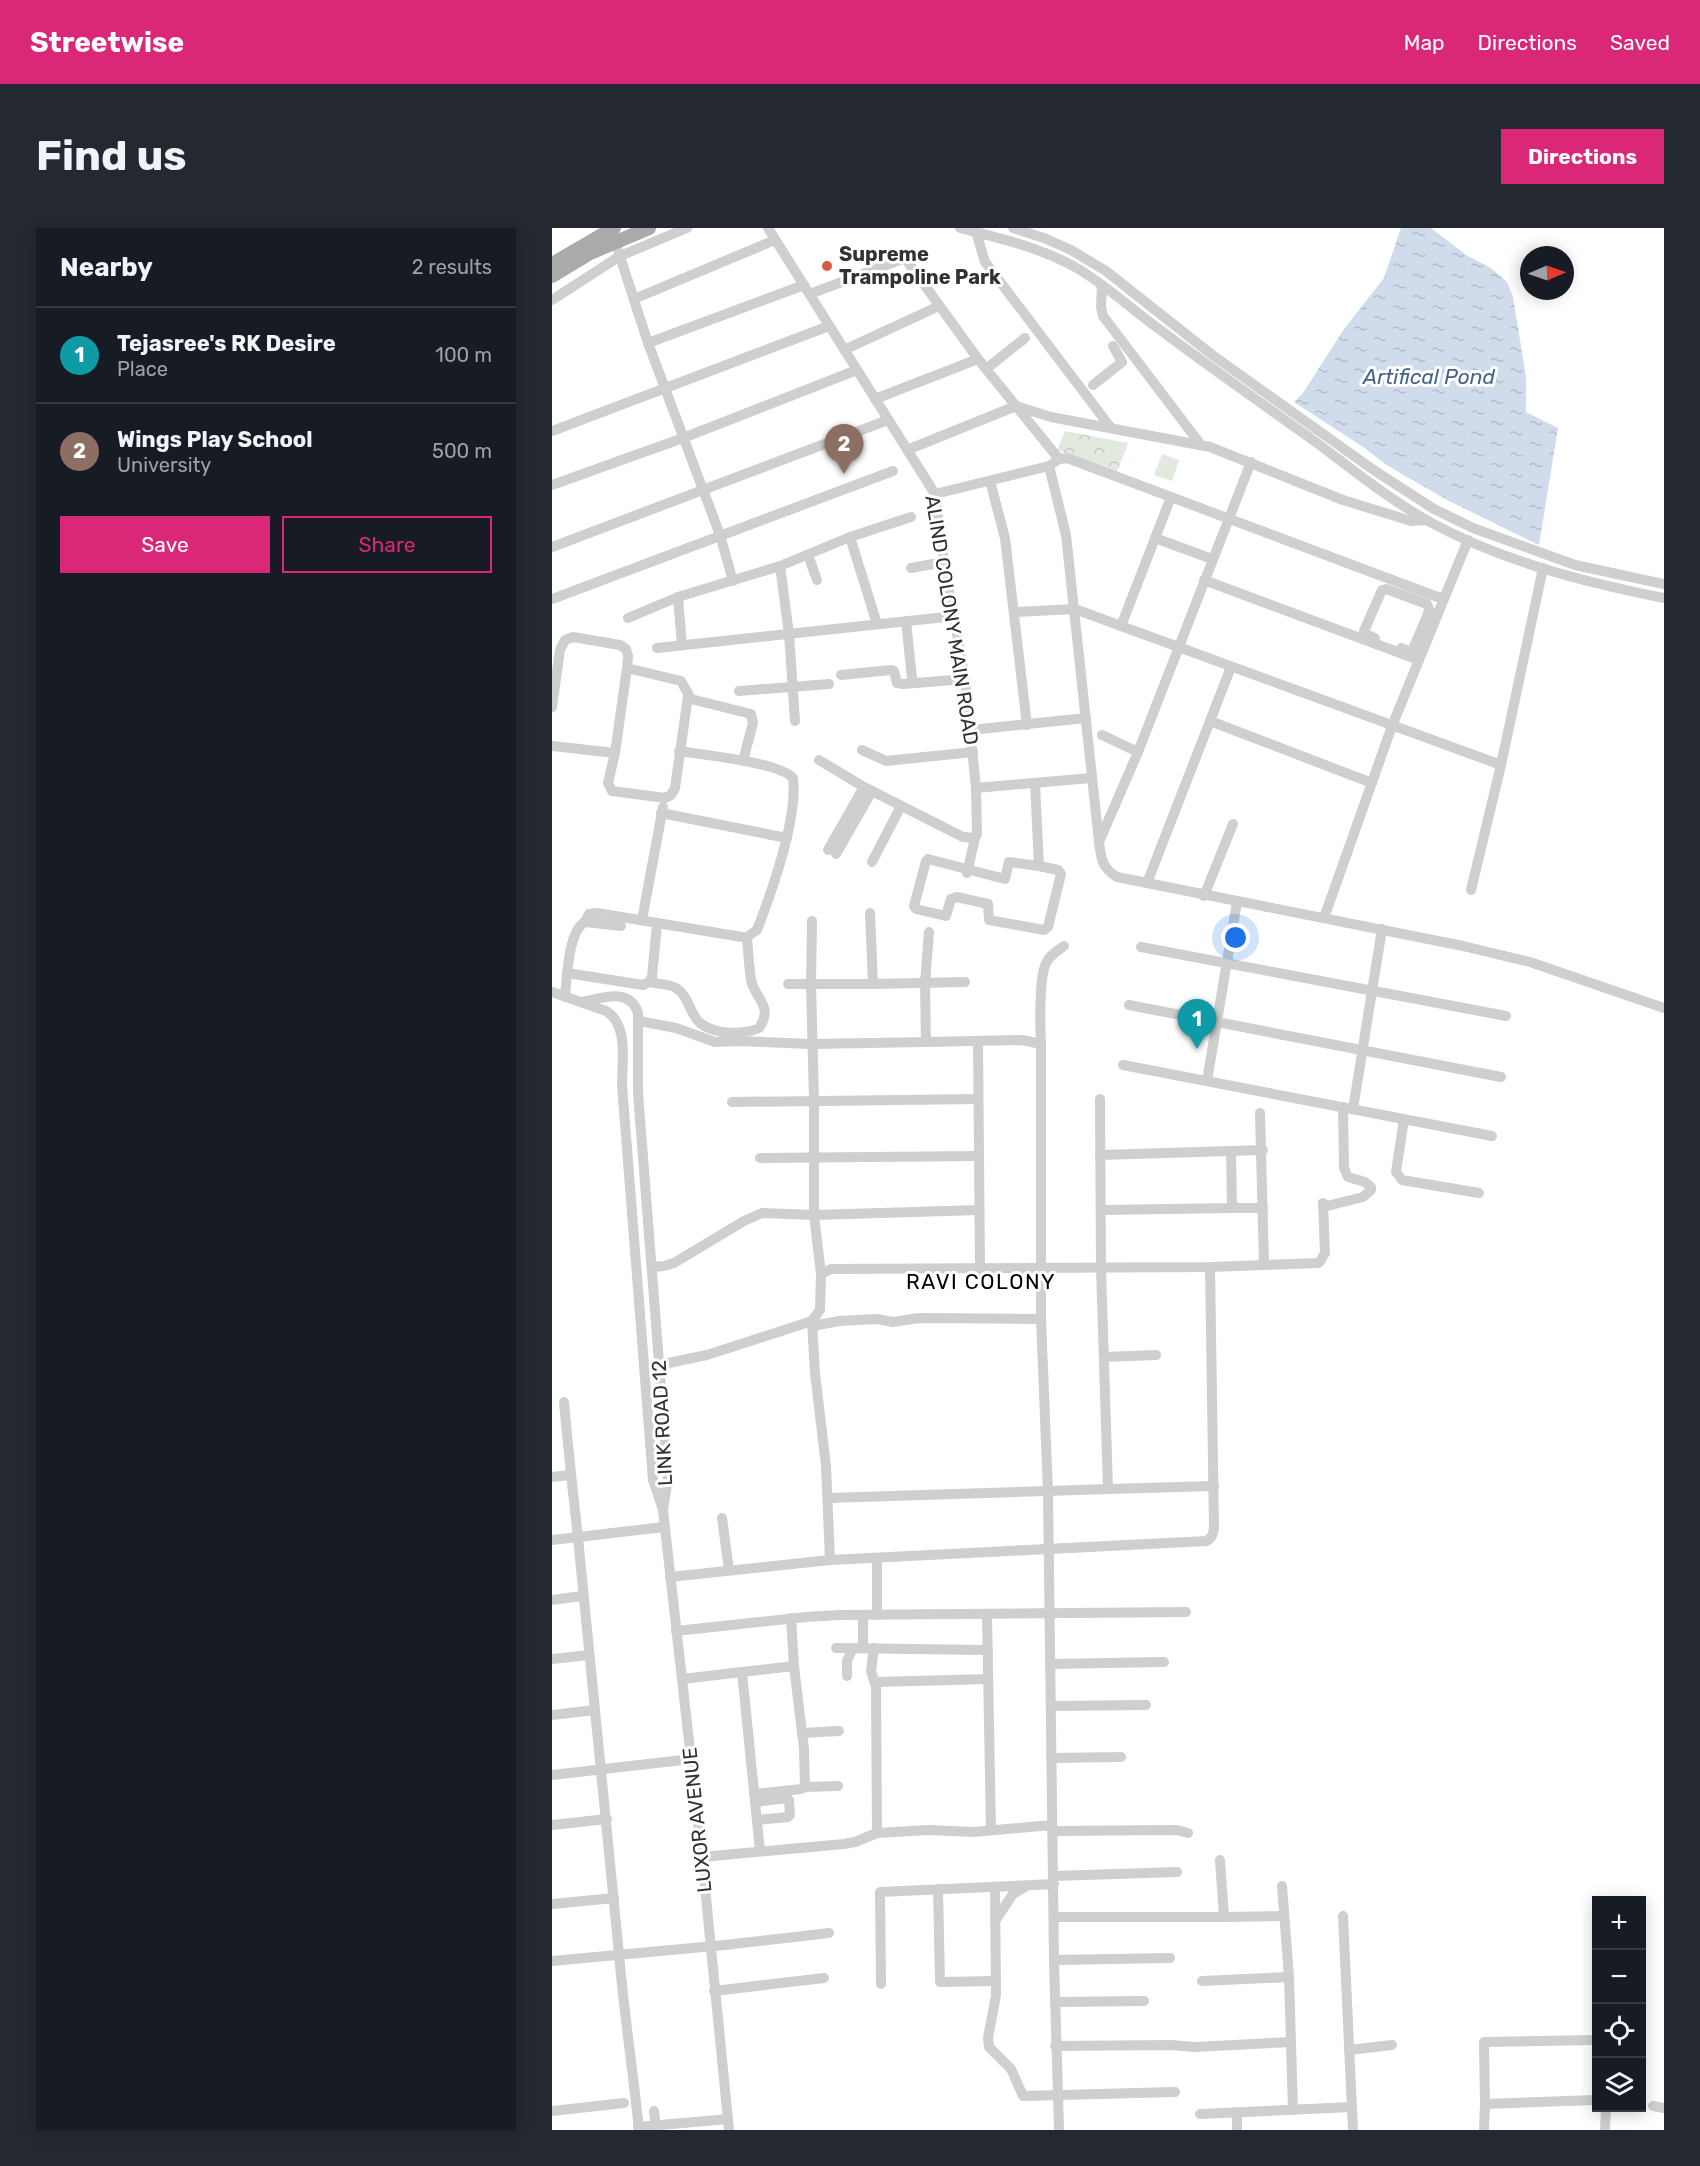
<!DOCTYPE html>
<html lang="en">
<head>
<meta charset="utf-8">
<style>
	body { margin:0; font-family:Rubik,sans-serif; background:#242831; color:#f1f3f6 }
	.controls { position:absolute; right:18px; bottom:18px; display:grid; overflow:hidden; border-radius:0px; box-shadow:0 3px 15px #0003 }
	.controls button { width:54px; height:54px; display:grid; place-items:center; padding:0; border:0; border-bottom:2px solid #363941; background:#171b24; color:#f1f3f6; font:30px sans-serif }
	.compass { position:absolute; left:968px; top:18px; width:54px; height:54px; border-radius:50%; background:#171b24; box-shadow:0 3px 15px #0003; rotate:88deg }
	.you { position:absolute; left:684px; top:710px; width:21px; height:21px; margin:-15px; border:4px solid #fff; border-radius:50%; background:#1a73e8; box-shadow:0 0 0 9px #1a73e833 }
	.badge { display:grid; place-items:center; width:39px; height:39px; border-radius:50%; background:#db2777; color:#fff; font-size:20px; font-weight:700 }
	.pin { position:absolute; translate:-50% -50px; filter:drop-shadow(0 2px 3px #0008) }
	.pin::after { content:''; position:absolute; top:32px; width:21px; height:18px; background:inherit; clip-path:polygon(0 0,100% 0,50% 100%) }
	.list { margin:0; padding:0; list-style:none }
	h2 { display:flex; justify-content:space-between; align-items:center; height:78px; margin:0; padding:0 24px; font-size:26px }
	h2 small { font-size:20px; font-weight:400; color:#9ea1a6 }
	.list li { display:grid; grid-template-columns:39px 1fr auto; gap:18px; align-items:center; box-sizing:border-box; height:96px; padding:0 24px; border-top:2px solid #363941 }
	.list b { display:block; font-size:22px; white-space:nowrap }
	.list p { margin:0; font-size:20px; white-space:nowrap; color:#9ea1a6 }
	.list em { font-size:20px; font-style:normal; color:#9ea1a6 }
	.actions { display:flex; gap:12px; padding:18px 24px }
	.actions a { flex:1; padding:14px 0; border:2px solid #db2777; border-radius:0px; text-align:center; font-size:21px; color:#db2777 }
	.actions .main { background:#db2777; color:#fff }
	.icon { flex:none; width:33px; height:33px; fill:none; stroke:currentColor; stroke-width:2; stroke-linecap:round; stroke-linejoin:round }
	.map { position:relative; flex:none; width:1112px; height:1902px; overflow:hidden; border-radius:0px }
	header { display:flex; align-items:center; gap:36px; box-sizing:border-box; height:84px; padding:0 30px; background:#db2777; color:#fff }
	header strong { font-size:28px }
	nav { display:flex; gap:33px; margin-inline-start:auto; font-size:21px }
	.intro { display:flex; align-items:center; justify-content:space-between; box-sizing:border-box; height:144px; padding:0 36px }
	h1 { margin:0; font-size:42px }
	.button { padding:15px 27px; border-radius:0px; background:#db2777; color:#fff; font-size:21px; font-weight:700 }
	main { display:flex; gap:36px; padding:0 36px }
	aside { flex:1; background:#171b24; border-radius:0px; box-shadow:0 3px 15px #0003 }
	.map>svg:first-child { display:block }
	.park { fill:url(#park-crowns) }
	.garden { fill:#e2eadf }
	.water { fill:url(#water-ripples) }
	.lines { fill:none; stroke-linecap:round; stroke-linejoin:round }
	.minor { stroke:#cfcfcf; stroke-width:10 }
	.major { stroke:#aaa; stroke-width:14 }
	.poi-dot { fill:#d95743; stroke:#fff; stroke-width:2 }
	.labels { text-anchor:middle; stroke-width:6; stroke-linejoin:round; paint-order:stroke }
	.poi-label { font-size:20px; font-weight:bold; fill:#323232; stroke:#fff; text-anchor:start }
	.street-label { font-size:20px; fill:#323232; stroke:#fff }
	.water-label { font-size:21px; font-style:italic; fill:#45638f; stroke:#fff }
	.neighbourhood-label { font-size:21px; letter-spacing:1.5px; fill:#000; stroke:#fff }
</style>
</head>
<body>
<header>
<strong>Streetwise</strong>
<nav><a>Map</a><a>Directions</a><a>Saved</a></nav>
</header>
<div class="intro"><h1>Find us</h1><a class="button">Directions</a></div>
<main>
<aside>
<h2>Nearby<small>2 results</small></h2>
<ul class="list">
<li><span class="badge" style="background:#0f9aa8">1</span><div><b>Tejasree's RK Desire</b><p>Place</p></div><em>100 m</em></li>
<li><span class="badge" style="background:#8d6e63">2</span><div><b>Wings Play School</b><p>University</p></div><em>500 m</em></li>
</ul>
<div class="actions"><a class="main">Save</a><a>Share</a></div>
</aside>
<div class="map">
<svg width="1112" height="1902" viewBox="0 0 1112 1902">
	<defs>
		<pattern id="park-crowns" width="20" height="18" patternUnits="userSpaceOnUse" patternTransform="scale(1.5)"><rect width="20" height="18" fill="#e2eadf"/><path d="M2 6a3 3 0 1 1 6 0M12 15a3 3 0 1 1 6 0" fill="none" stroke="#c2c9c0"/></pattern>
		<pattern id="water-ripples" width="26" height="14" patternUnits="userSpaceOnUse" patternTransform="scale(1.5)"><rect width="26" height="14" fill="#d0dbeb"/><path d="M2 4q2-2 4 0t4 0M15 11q2-2 4 0t4 0" fill="none" stroke="#b3bcca"/></pattern>
	</defs>
	<rect width="100%" height="100%" fill="#fff"/>
	<polygon class="park" points="513,203 576,215 565,244 505,222"/>
	<polygon class="garden" points="610,226 627,232 620,253 602,247"/>
	<polygon class="water" points="849,0 879,0 914,27 939,40 955,54 961,69 974,149 974,184 1006,200 987,317 895,272 836,238 811,219 742,174 751,165 792,101 832,50"/>
	<g class="lines">
		<g class="minor">
			<polyline points="216,0 383,266 392,334 413,451 424,560 425,606 423,610 411,609 312,559 267,532"/>
			<path d="M408,0C447,10 487,19 523,39C553,56 579,81 607,101C659,140 712,177 765,215C801,242 837,271 876,293C949,333 1031,354 1112,370"/>
			<polyline points="461,0 492,10 519,22 554,43 659,126 823,243 882,281 921,300 1023,337 1112,356"/>
			<polyline points="424,4 433,34 559,200"/>
			<polyline points="63,13 96,115 168,307 181,353"/>
			<polyline points="550,57 549,79 551,88 649,217"/>
			<polyline points="258,66 353,30 426,131"/>
			<polyline points="82,71 223,12"/>
			<polyline points="0,72 68,28 135,0"/>
			<polyline points="96,115 252,57"/>
			<polyline points="292,122 387,78"/>
			<polyline points="434,141 473,110"/>
			<polyline points="541,157 570,134 561,118"/>
			<polyline points="323,171 426,131 464,178 499,189 658,219 791,272 859,293 875,292"/>
			<polyline points="0,203 277,98"/>
			<polyline points="355,222 464,178 507,231"/>
			<path d="M497,238L514,307L547,614C549,631 550,640 565,649L911,718L978,734L1112,780"/>
			<polyline points="438,253 453,310 475,497"/>
			<polyline points="0,257 131,210 305,142"/>
			<polyline points="383,266 497,238 507,231 515,230 891,371"/>
			<polyline points="619,269 569,398 949,537"/>
			<polyline points="298,309 325,396"/>
			<polyline points="603,310 660,331"/>
			<polyline points="0,319 336,192"/>
			<polyline points="256,327 265,352"/>
			<polyline points="228,338 237,406 243,493"/>
			<polyline points="359,340 392,334"/>
			<polyline points="652,352 867,432"/>
			<polyline points="126,369 130,417"/>
			<polyline points="0,371 341,243"/>
			<polyline points="462,384 523,381 569,398"/>
			<polyline points="76,390 126,369 228,338 298,309 359,289"/>
			<polyline points="354,393 360,450"/>
			<polyline points="823,410 816,407 812,403 830,362 834,361 875,376 877,381 876,386 884,390"/>
			<polyline points="105,420 403,388"/>
			<polyline points="849,420 857,423 861,421 876,386"/>
			<polyline points="289,447 339,442 342,443 345,455 351,456 413,451"/>
			<polyline points="187,463 277,456"/>
			<polyline points="0,479 8,422 13,412 21,409 68,417 74,421 76,428 75,440 129,453 139,471 199,486 201,495 191,533"/>
			<polyline points="658,493 820,555"/>
			<polyline points="419,502 534,490"/>
			<polyline points="550,507 586,524"/>
			<polyline points="0,518 63,525 56,555 60,563 113,570 119,567 123,560 136,468"/>
			<polyline points="310,522 334,533 421,524"/>
			<polyline points="63,525 75,440"/>
			<polyline points="483,555 487,638 506,642 509,646 496,699 492,702 437,692 436,676 405,669 399,671 394,688 364,681 362,678 374,633 376,631 453,651 457,634 487,638"/>
			<polyline points="424,560 539,550"/>
			<polyline points="109,585 235,610"/>
			<polyline points="547,614 586,524 699,234"/>
			<polyline points="276,622 312,559"/>
			<polyline points="284,626 320,563"/>
			<polyline points="320,634 349,578"/>
			<polyline points="415,645 423,610"/>
			<polyline points="595,655 679,439"/>
			<polyline points="919,662 949,537 991,340"/>
			<polyline points="652,668 681,596"/>
			<polyline points="772,690 840,498 916,312"/>
			<polyline points="90,692 111,579"/>
			<path d="M33,694L37,686L45,685L190,709H195L205,702C220,663 246,591 241,550C227,534 151,527 127,523"/>
			<polyline points="589,719 954,788"/>
			<polyline points="15,745 91,757 97,754 100,749 105,696"/>
			<path d="M97,754C105,756 118,756 124,760C137,768 137,785 148,795C163,807 190,807 207,800C222,778 203,771 199,752C197,738 196,723 195,709"/>
			<polyline points="236,756 259,756 260,693"/>
			<polyline points="321,756 413,754"/>
			<path d="M0,764L54,783C77,797 70,834 70,857L101,1252L111,1282L150,1629L177,1902"/>
			<path d="M13,769C15,750 16,703 33,694L69,698"/>
			<path d="M30,774C50,770 78,759 86,785V865L116,1250L111,1282"/>
			<polyline points="577,777 949,849"/>
			<polyline points="87,793 124,800 163,814 186,813 259,816 374,814 373,755 377,704"/>
			<polyline points="426,813 428,1042"/>
			<polyline points="374,814 470,812 489,816 489,1091 496,1264 502,1732 507,1902"/>
			<path d="M489,816C488,798 487,750 494,735C498,727 505,723 512,718"/>
			<polyline points="571,837 940,908"/>
			<polyline points="655,853 685,674"/>
			<polyline points="180,874 426,871"/>
			<polyline points="801,881 830,701"/>
			<polyline points="708,885 712,1036"/>
			<polyline points="852,891 844,944 850,952 927,965"/>
			<polyline points="548,927 711,922"/>
			<polyline points="208,930 427,928"/>
			<polyline points="771,979 811,969 819,962 819,959 813,954 796,949 792,940 791,879"/>
			<polyline points="680,980 711,980"/>
			<polyline points="550,982 680,980 679,923"/>
			<polyline points="100,1039 112,1038 122,1035 192,993 210,985 262,987 427,982"/>
			<polyline points="269,1046 262,987 262,872 259,756 321,756 318,685"/>
			<polyline points="260,1093 268,1082 269,1046 279,1041 658,1039 767,1035 773,1025 771,975"/>
			<polyline points="261,1098 287,1093 325,1091 341,1094 367,1090 489,1091"/>
			<polyline points="552,1129 604,1127"/>
			<polyline points="107,1137 155,1127 260,1093 263,1145 274,1238 278,1332 118,1349"/>
			<path d="M12,1174C16,1220 21,1264 26,1310C40,1448 53,1587 67,1726C72,1785 81,1843 87,1902"/>
			<polyline points="0,1249 18,1247"/>
			<polyline points="556,1261 662,1258"/>
			<polyline points="276,1270 556,1261 549,1040 548,871"/>
			<polyline points="170,1290 177,1342"/>
			<polyline points="0,1312 112,1299"/>
			<polyline points="278,1332 655,1313 660,1308 662,1301 658,1039"/>
			<polyline points="0,1372 30,1368"/>
			<polyline points="311,1387 311,1420"/>
			<polyline points="325,1387 325,1330"/>
			<polyline points="435,1388 439,1602"/>
			<polyline points="239,1390 242,1438"/>
			<polyline points="124,1403 254,1389 287,1387 634,1384"/>
			<polyline points="284,1420 436,1422"/>
			<polyline points="322,1420 319,1443 324,1459 325,1605"/>
			<polyline points="0,1431 37,1427"/>
			<polyline points="498,1436 612,1434"/>
			<polyline points="295,1448 295,1433 301,1420"/>
			<polyline points="130,1451 190,1444"/>
			<polyline points="324,1454 436,1451"/>
			<polyline points="499,1478 594,1477"/>
			<polyline points="0,1487 43,1482"/>
			<polyline points="250,1505 287,1503"/>
			<polyline points="499,1530 569,1529"/>
			<polyline points="0,1547 139,1531"/>
			<polyline points="253,1559 286,1558"/>
			<polyline points="203,1566 249,1561 253,1559 252,1521 242,1438 190,1444 208,1623"/>
			<polyline points="204,1574 234,1570 237,1572 238,1587 236,1589 205,1592"/>
			<polyline points="0,1597 55,1591"/>
			<polyline points="500,1603 625,1602 636,1605"/>
			<polyline points="150,1629 292,1616 303,1614 325,1605 377,1602 421,1604 500,1597"/>
			<polyline points="668,1632 672,1689 731,1688"/>
			<polyline points="502,1648 625,1644"/>
			<polyline points="730,1658 737,1749 741,1882"/>
			<polyline points="443,1659 444,1767 436,1810 437,1819 459,1841 471,1868 623,1864"/>
			<polyline points="386,1661 388,1754 444,1753"/>
			<polyline points="0,1676 62,1670"/>
			<polyline points="791,1688 801,1902"/>
			<polyline points="502,1689 672,1689"/>
			<polyline points="443,1693 461,1666 473,1659"/>
			<polyline points="502,1732 618,1730"/>
			<polyline points="0,1733 173,1717 277,1705"/>
			<polyline points="650,1753 737,1749"/>
			<polyline points="329,1756 328,1664 502,1656"/>
			<polyline points="162,1763 272,1750"/>
			<polyline points="503,1774 592,1773"/>
			<polyline points="503,1818 619,1817 643,1819 739,1814"/>
			<polyline points="797,1822 840,1817"/>
			<polyline points="933,1876 932,1814 1044,1812"/>
			<polyline points="1101,1878 1112,1880"/>
			<polyline points="0,1883 72,1875"/>
			<polyline points="102,1883 104,1898"/>
			<polyline points="648,1886 800,1879"/>
			<polyline points="86,1899 176,1891"/>
			<polyline points="685,1902 685,1885"/>
			<polyline points="932,1902 933,1876 1044,1872"/>
			<polyline points="1053,1902 1054,1880"/>
		</g>
		<g class="major">
			<polyline points="0,36 62,0"/>
			<polyline points="0,48 38,25 97,0"/>
		</g>
	</g>
	<circle class="poi-dot" cx="275" cy="38" r="6"/>
	<g class="labels">
		<g class="poi-label">
			<text x="287" y="33">Supreme<tspan x="287" dy="23">Trampoline Park</tspan></text>
		</g>
		<g class="street-label">
			<text transform="translate(400 392) rotate(81)" y="7">ALIND COLONY MAIN ROAD</text>
			<text transform="translate(110 1195) rotate(-93)" y="7">LINK ROAD 12</text>
			<text transform="translate(145 1592) rotate(-96)" y="7">LUXOR AVENUE</text>
		</g>
		<g class="water-label">
			<text x="877" y="156">Artifical Pond</text>
		</g>
		<g class="neighbourhood-label">
			<text x="429" y="1061">RAVI COLONY</text>
		</g>
	</g>
</svg>
<div class="controls">
<button>+</button>
<button>−</button>
<button><svg class="icon" aria-label="locate" viewBox="0 0 24 24"><circle cx="12" cy="12" r="6"/><path d="M12 2v4M12 18v4M2 12h4M18 12h4"/></svg></button>
<button><svg class="icon" aria-label="layers" viewBox="0 0 24 24"><path d="M12 4l9 5-9 5-9-5zM3 14l9 5 9-5"/></svg></button>
</div>
<svg class="compass" viewBox="-18 -18 36 36"><path d="M0-13l5 13h-10z" fill="#e53935"/><path d="M0 13l5-13h-10z" fill="#9ea1a6"/></svg>
<div class="you"></div>
<div class="pin badge" style="left:645px;top:821px;background:#0f9aa8">1</div>
<div class="pin badge" style="left:292px;top:246px;background:#8d6e63">2</div>
</div>
</main>
</body>
</html>
